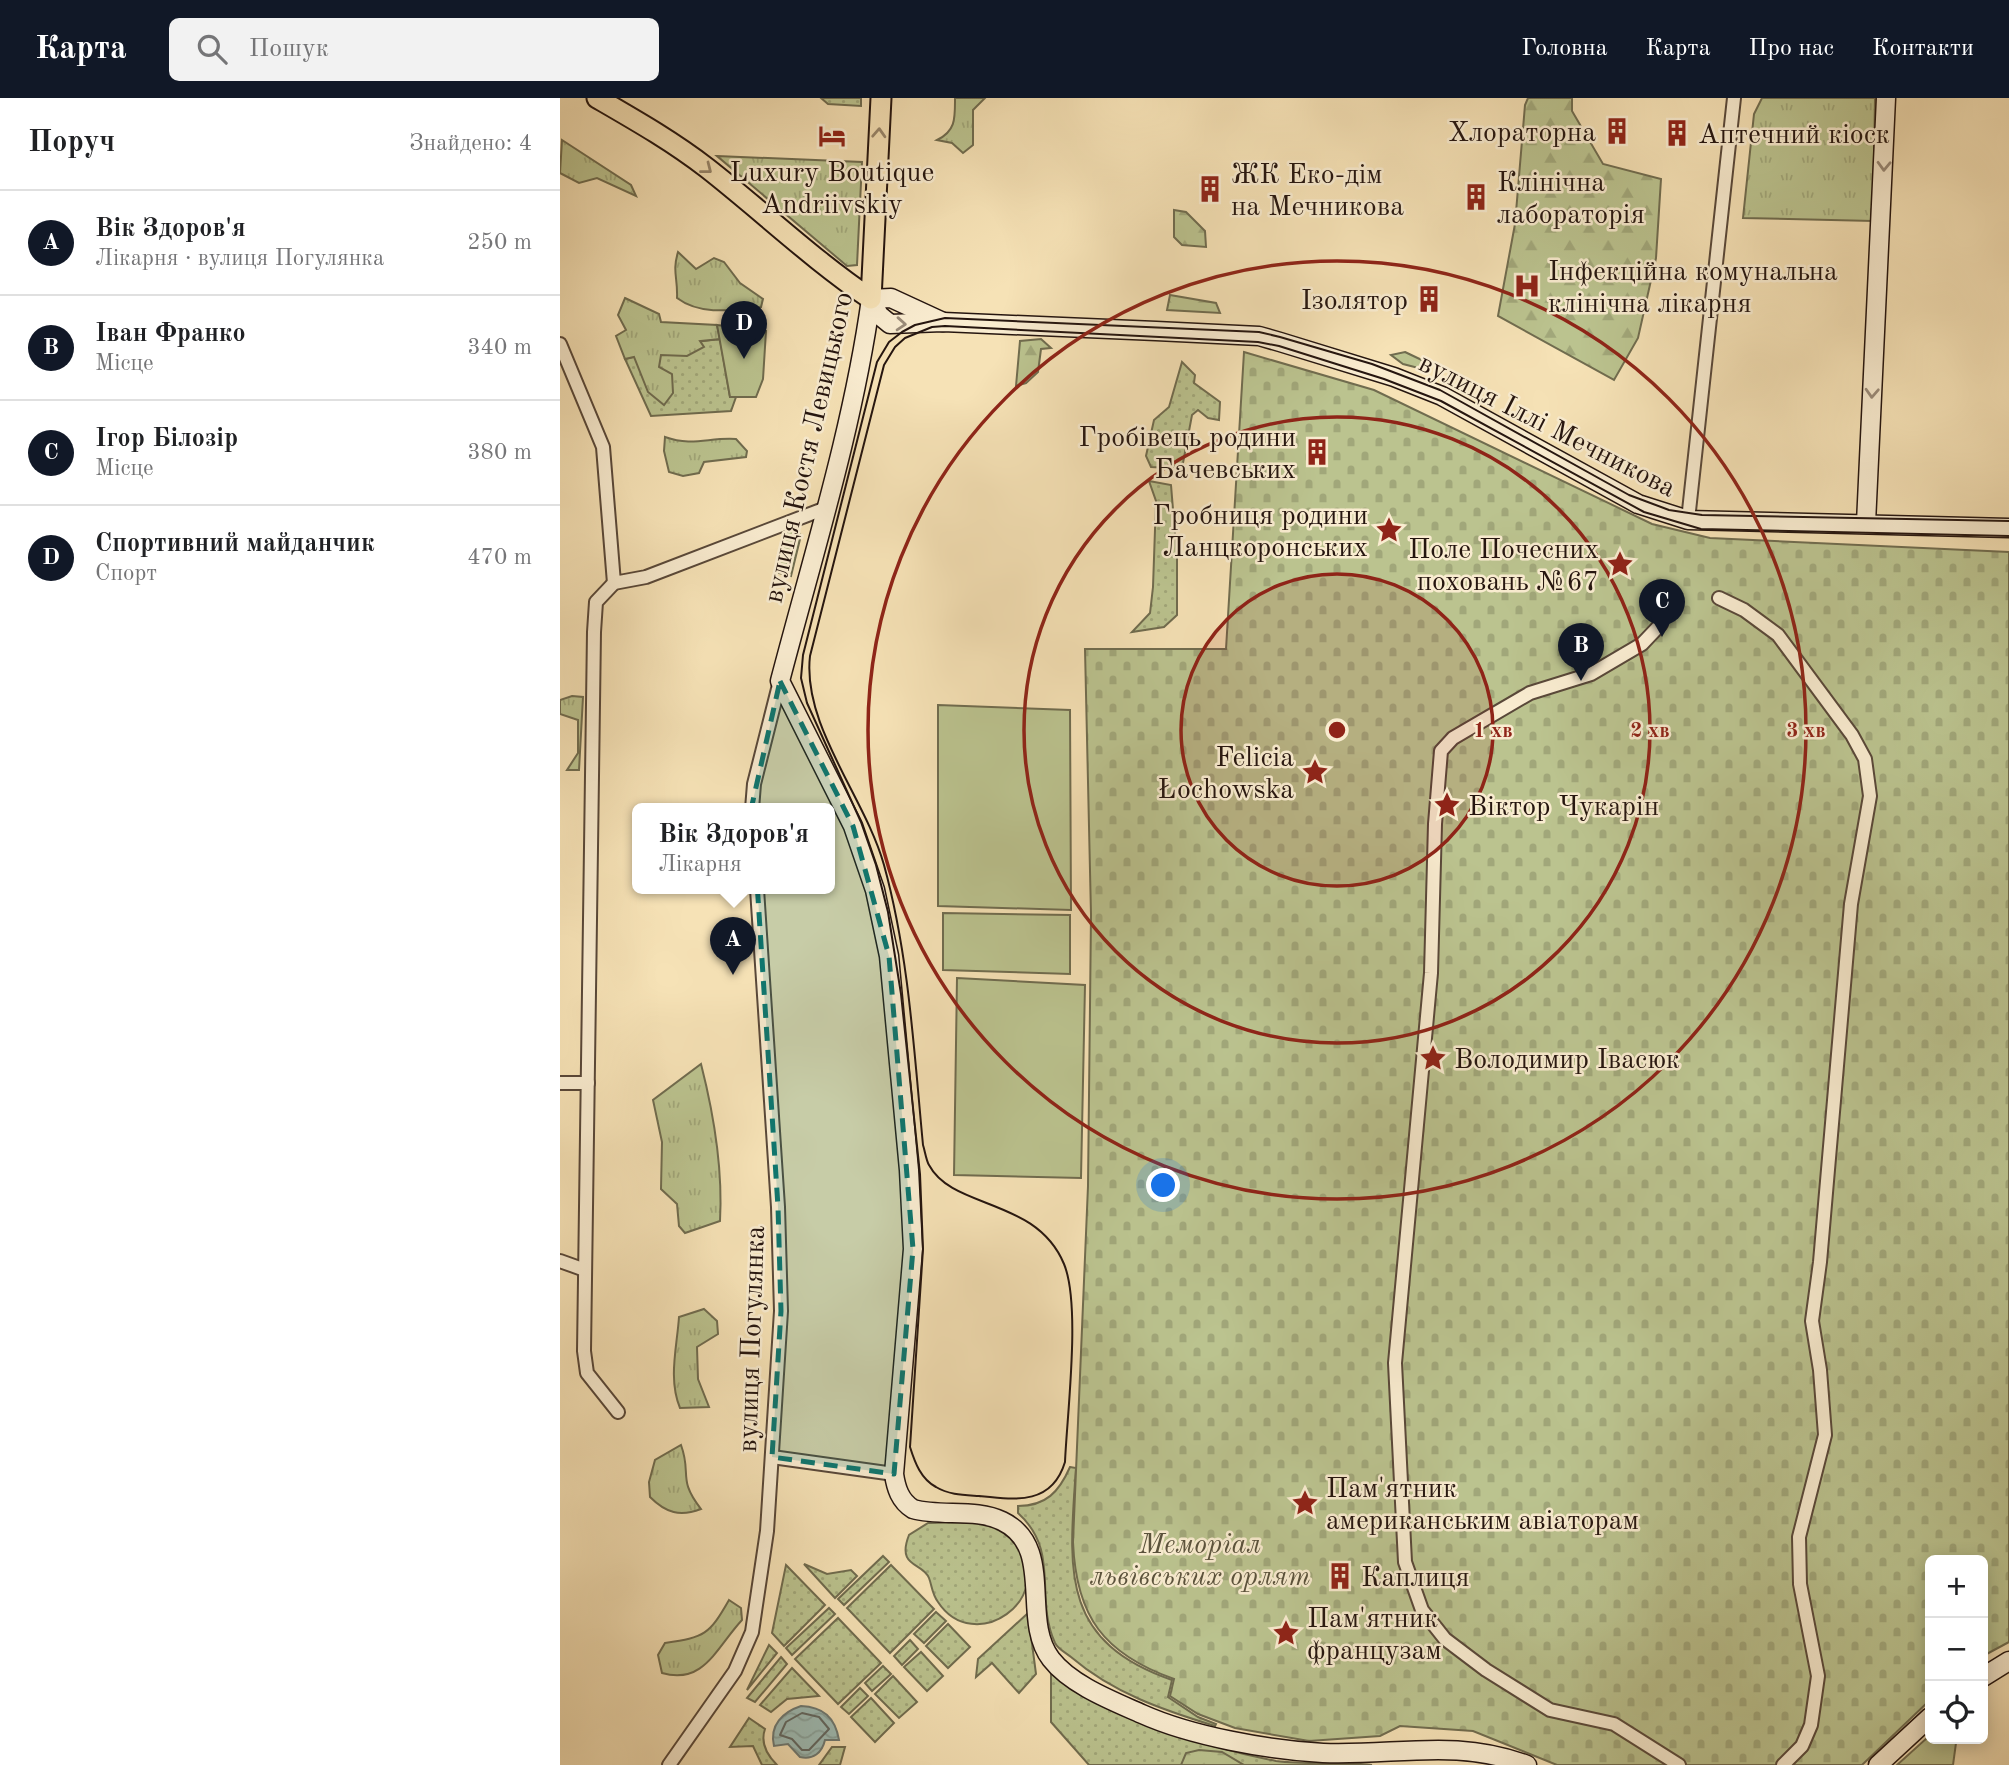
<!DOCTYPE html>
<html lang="uk">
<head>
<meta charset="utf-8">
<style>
	body { margin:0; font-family:"Old Standard TT",serif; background:#f2f2f2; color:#202124 }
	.controls { position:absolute; right:21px; bottom:21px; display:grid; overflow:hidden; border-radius:10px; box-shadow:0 4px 18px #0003 }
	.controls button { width:63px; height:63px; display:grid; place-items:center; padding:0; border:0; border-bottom:2px solid #e0e0e0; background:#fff; color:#202124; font:35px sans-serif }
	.you { position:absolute; left:604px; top:1088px; width:24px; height:24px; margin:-18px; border:5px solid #fff; border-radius:50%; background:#1a73e8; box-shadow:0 0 0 10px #1a73e833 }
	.badge { display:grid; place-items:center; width:46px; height:46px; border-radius:50%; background:#111827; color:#fff; font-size:23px; font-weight:700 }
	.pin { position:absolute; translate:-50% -58px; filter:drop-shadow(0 2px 4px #0008) }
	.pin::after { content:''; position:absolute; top:37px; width:24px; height:21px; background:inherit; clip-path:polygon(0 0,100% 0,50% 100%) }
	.popup { position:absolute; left:72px; top:705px; width:203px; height:91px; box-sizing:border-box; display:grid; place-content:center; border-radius:10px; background:#fff; filter:drop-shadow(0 2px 5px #0005); font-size:23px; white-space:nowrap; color:#757577 }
	.popup b { font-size:26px; color:#202124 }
	.popup::after { content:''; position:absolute; left:50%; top:100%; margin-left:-14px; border:14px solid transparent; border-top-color:#fff }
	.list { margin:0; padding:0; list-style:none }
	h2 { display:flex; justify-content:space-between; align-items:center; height:91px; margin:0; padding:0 28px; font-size:30px }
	h2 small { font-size:23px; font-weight:400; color:#757577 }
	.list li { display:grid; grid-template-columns:46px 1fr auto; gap:21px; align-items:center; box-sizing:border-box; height:105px; padding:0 28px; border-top:2px solid #e0e0e0 }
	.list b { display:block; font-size:26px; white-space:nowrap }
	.list p { margin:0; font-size:23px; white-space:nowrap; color:#757577 }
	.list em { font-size:23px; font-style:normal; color:#757577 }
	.icon { flex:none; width:38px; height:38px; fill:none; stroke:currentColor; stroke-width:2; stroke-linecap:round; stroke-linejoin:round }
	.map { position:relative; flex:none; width:1449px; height:1667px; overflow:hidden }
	header { display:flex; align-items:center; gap:42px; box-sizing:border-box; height:98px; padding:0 35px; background:#111827; color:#fff }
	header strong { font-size:33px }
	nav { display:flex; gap:38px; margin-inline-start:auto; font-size:24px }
	.search { width:490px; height:63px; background:#f2f2f2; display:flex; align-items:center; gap:18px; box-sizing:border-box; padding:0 24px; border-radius:10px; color:#757577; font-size:26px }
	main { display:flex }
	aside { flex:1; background:#fff }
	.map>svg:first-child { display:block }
	.grass { fill:url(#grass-dots); stroke:#706c4f; stroke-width:2 }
	.forest { fill:url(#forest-firs); stroke:#706c4f; stroke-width:2 }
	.cemetery { fill:url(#cemetery-stones); stroke:#706c4f; stroke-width:2 }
	.park { fill:url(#park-tufts); stroke:#706c4f; stroke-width:2 }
	.pitch { fill:#bbc38f; stroke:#706c4f; stroke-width:2 }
	.water { fill:url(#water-waves); stroke:#6e7973; stroke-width:2 }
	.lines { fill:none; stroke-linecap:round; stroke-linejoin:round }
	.shore { stroke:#626862; stroke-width:2 }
	.street-casing { stroke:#594839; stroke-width:16 }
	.secondary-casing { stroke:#25150f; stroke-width:21 }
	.primary-casing { stroke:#25150f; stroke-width:23 }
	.street { stroke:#f9ecd0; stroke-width:12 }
	.secondary { stroke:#f9ecd0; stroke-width:18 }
	.primary { stroke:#f6e2b6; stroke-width:19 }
	.tram { stroke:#25150f; stroke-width:2 }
	.oneway { stroke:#98866b }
	.oneway2 { stroke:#9a8b79 }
	.marked { fill:#0f766e; fill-opacity:0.2; stroke:#0f766e; stroke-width:5; stroke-dasharray:14 9; stroke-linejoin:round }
	.ring { fill:none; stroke:#8f2418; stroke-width:3.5 }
	.labels { text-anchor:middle; stroke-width:5; stroke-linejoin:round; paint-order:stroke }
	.poi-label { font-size:28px; fill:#25150f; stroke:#f9ecd0; text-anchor:start }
	.street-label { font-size:28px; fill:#25150f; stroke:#f9ecd0 }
	.park-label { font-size:28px; font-style:italic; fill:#5a523c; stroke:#f9ecd0 }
	.centre { fill:#8f2418; stroke:#f9ecd0; stroke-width:3.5 }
	.ring-label { font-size:21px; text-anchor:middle; font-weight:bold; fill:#8f2418; stroke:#f9ecd0; stroke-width:5; stroke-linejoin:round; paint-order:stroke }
</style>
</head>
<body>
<header>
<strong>Карта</strong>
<div class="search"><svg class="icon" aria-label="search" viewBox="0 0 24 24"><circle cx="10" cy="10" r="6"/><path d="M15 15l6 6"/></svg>Пошук</div>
<nav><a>Головна</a><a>Карта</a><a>Про нас</a><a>Контакти</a></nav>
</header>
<main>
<aside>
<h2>Поруч<small>Знайдено: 4</small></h2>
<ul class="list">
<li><span class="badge">A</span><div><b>Вік Здоров'я</b><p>Лікарня · вулиця Погулянка</p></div><em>250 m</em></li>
<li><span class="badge">B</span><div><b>Іван Франко</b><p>Місце</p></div><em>340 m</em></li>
<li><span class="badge">C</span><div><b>Ігор Білозір</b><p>Місце</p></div><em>380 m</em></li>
<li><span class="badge">D</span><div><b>Спортивний майданчик</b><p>Спорт</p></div><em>470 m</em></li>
</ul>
</aside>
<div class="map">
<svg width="1449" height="1667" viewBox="0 0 1449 1667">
	<defs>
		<pattern id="grass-dots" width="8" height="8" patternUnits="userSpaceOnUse" patternTransform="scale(1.75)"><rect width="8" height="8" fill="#bbc38f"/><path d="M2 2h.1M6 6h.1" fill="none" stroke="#a1a77a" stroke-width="1.8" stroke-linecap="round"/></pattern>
		<pattern id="forest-firs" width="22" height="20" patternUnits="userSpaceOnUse" patternTransform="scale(1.75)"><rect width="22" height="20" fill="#bbc38f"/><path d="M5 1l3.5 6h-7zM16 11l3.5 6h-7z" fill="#a1a77a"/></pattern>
		<pattern id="cemetery-stones" width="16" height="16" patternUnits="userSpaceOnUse" patternTransform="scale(1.75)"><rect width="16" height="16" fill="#bbc38f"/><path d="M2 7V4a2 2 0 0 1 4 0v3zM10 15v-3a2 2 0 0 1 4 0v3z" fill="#a1a77a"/></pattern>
		<pattern id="park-tufts" width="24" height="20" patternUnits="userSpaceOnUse" patternTransform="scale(1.75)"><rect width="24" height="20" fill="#bbc38f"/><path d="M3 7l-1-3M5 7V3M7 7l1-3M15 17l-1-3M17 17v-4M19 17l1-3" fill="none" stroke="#a1a77a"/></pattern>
		<pattern id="water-waves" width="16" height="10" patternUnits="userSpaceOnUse" patternTransform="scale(1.75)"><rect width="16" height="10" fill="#9ebcb5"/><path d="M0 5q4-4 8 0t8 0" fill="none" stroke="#88a19a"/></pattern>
	</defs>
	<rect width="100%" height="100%" fill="#f6e2b6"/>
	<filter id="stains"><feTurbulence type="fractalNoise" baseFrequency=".00286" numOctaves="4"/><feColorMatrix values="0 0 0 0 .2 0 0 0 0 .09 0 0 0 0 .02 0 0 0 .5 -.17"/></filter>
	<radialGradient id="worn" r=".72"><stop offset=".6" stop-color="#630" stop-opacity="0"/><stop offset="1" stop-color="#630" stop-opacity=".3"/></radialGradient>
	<g class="grass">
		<polygon points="261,0 301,0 301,8 268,6"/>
		<polygon points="160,241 170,299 176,299 171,313 91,318 65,261 127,245"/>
		<polygon points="622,264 635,277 634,285 660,304 659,322 648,320 638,312 632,317 623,365 610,370 591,369 586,358 594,322 609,309"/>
		<polygon points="589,383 611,387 617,460 617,517 604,529 572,534 590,515 593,489 596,403"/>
		<polygon points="235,431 241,437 231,478 215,474 223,436"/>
		<path d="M510,1369L516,1370C509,1471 499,1543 612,1582L608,1599L638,1619L656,1626L655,1628C603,1612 553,1595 511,1559C506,1555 498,1551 495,1545C474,1499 501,1454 458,1415V1408C486,1408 499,1394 510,1369Z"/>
		<path d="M368,1425C388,1425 412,1422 432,1427C443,1429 449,1436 456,1445C499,1501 414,1559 378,1504C372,1496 372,1488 369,1480C363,1464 336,1470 349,1437Z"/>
		<polygon points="323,1458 329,1464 284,1507 278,1501"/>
		<polygon points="244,1466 267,1476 291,1472 297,1478 275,1500"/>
		<polygon points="226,1467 265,1507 224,1548 212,1535"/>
		<polygon points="331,1467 374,1511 330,1555 287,1510"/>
		<polygon points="269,1510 275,1516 232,1557 226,1550"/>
		<polygon points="376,1514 386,1523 364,1545 354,1536"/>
		<polygon points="468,1515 476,1576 459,1595 432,1565 416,1579 418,1561"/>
		<polygon points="278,1520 321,1565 278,1606 235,1561"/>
		<polygon points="388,1526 410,1549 388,1570 366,1548"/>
		<polygon points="350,1542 358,1551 342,1567 334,1558"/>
		<polygon points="209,1547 217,1555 187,1592"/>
		<polygon points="361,1554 383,1578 367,1593 344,1569"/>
		<polygon points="221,1559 227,1566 195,1604 187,1600"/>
		<polygon points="323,1568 331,1576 312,1593 305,1585"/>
		<polygon points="232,1570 259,1598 227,1601 211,1614 200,1607"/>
		<path d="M491,1576C554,1616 642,1649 716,1663C747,1667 782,1663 812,1667H529L491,1624Z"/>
		<polygon points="333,1578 357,1604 339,1620 315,1596"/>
		<polygon points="300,1590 308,1598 289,1616 281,1609"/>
		<polygon points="311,1600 334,1625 315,1644 291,1619"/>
		<path d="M189,1620L205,1631C200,1645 207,1657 217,1667H202L193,1648L170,1649Z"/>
		<polygon points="272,1649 285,1649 280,1667 259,1667"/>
	</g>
	<g class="forest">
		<polygon points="968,0 1012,0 1012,13 1043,66 1101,81 1096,160 1078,240 1054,282 938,218 955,126 965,7"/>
		<polygon points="614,112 626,114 645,133 646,149 622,147 614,139"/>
		<polygon points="610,197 656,205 660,215 607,212"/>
		<polygon points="481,241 491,250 481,251 478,274 466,285 456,288 460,243"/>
		<polygon points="845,254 868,265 868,270 866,272 843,266 831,257"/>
		<polygon points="639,1652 662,1654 684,1667 621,1667 626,1655"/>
	</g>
	<path class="cemetery" d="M684,254L814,292L1092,426L1150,440L1449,454V1544L1423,1558V1462H1370V1602L1302,1667H997L913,1633L840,1628L820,1638L749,1643L675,1630L638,1616L610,1598L614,1581C544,1556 516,1519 513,1444L528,1088L531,817L525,551H666Z"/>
	<g class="park">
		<path d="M395,0H425L413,12V47L403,55L392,45L377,42C396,33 395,20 395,0Z"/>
		<polygon points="1202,0 1315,0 1313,123 1183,120 1194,16"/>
		<polygon points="2,42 71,87 76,98 37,80 19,85 0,75"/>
		<polygon points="157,58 302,64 297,167 287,168"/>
		<path d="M118,154L136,171L154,160L164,164L180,185L203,201L201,209C173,212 141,218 117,200C118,180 112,174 118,154Z"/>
		<polygon points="65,200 99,216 101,224 157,227 160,241 140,243 144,249 127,258 101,257 99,269 112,276 113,295 104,307 88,294 74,259 65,261 56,238 66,232 58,217"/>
		<path d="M105,339C133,349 149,339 176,341L187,353L186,359L144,364L139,375L123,378L109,374L104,353Z"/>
		<polygon points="12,598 23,599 19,672 7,672 18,655 18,622 0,616 0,602"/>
		<path d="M141,966C154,1017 163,1070 160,1123L125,1135L119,1128L117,1106L101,1091L102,1044L93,1002Z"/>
		<path d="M144,1211L157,1223L158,1236L137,1249L138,1281L149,1309L120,1310C108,1281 117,1249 119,1219Z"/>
		<path d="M121,1347C132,1377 117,1380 141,1411C120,1419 106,1415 90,1399L89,1384L95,1362Z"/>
		<path d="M169,1502L181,1510L182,1522C156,1550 144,1587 102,1575L98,1557L105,1545C145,1539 149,1537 169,1502Z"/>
	</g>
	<g class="pitch">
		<polygon points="157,227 206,233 203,281 196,299 170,299"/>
		<polygon points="378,607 510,612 511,812 378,808"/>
		<polygon points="383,815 510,817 510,876 383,872"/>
		<polygon points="397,880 525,887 521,1080 394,1077"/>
		<polygon points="1368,1639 1396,1645 1393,1667 1337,1667"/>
	</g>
	<path class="water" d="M241,1608C263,1609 275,1619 279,1642H265C262,1655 253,1662 240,1659L228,1646L214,1648C209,1627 223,1614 241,1608Z"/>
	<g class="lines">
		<polygon class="shore" points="242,1615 259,1619 269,1631 249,1652 242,1652 232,1641 220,1637 226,1624"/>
		<defs>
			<g id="street">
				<polyline points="0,246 43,349 54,485 86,479 266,410"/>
				<polyline points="1128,422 1174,0"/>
				<polyline points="54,485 36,504 34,534 24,1253 27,1275 58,1314"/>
				<polyline points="1159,500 1184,512 1218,537 1292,637 1305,661 1310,698 1291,806 1260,1164 1252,1223 1260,1272 1265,1337 1239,1439 1240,1486 1258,1578 1251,1627 1242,1648 1223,1667"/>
				<polyline points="1101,526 1082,546 1031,576 970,595 893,640 881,653 875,726 871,875 835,1265 845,1464 862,1512 885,1541 926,1572 990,1612 1054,1626 1119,1667"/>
				<polyline points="192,711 194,686 220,583"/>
				<polyline points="0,985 28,985"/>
				<polyline points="0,1163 25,1172"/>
				<polyline points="212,1359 334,1376"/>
				<polyline points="109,1667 175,1573 192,1534 207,1433 221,1213 218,1109 197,791"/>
			</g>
			<g id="secondary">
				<path d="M311,201C293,330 253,457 220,583L293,728L315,792L329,858L349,1072L353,1151L334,1376C336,1390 340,1403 353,1411C381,1419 416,1410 442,1423C496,1449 460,1521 491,1561C511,1587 553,1603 582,1616C631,1638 708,1652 763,1655C836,1658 895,1640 967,1667"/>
				<polyline points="311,201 319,217 330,226 383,224 596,233 699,238 720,244 834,279 882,298 1078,406 1128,422 1449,430"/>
				<polyline points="311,201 331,200 383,224"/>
				<polyline points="1306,425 1326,0"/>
				<polyline points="1423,1579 1449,1563"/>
				<polyline points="1318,1667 1370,1619"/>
			</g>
			<path id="primary" d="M37,0C75,22 112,43 147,70C202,113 253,162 311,201L321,0"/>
		</defs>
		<use href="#street" class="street-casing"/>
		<use href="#secondary" class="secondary-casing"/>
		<use href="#primary" class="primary-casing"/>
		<use href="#street" class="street"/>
		<use href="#secondary" class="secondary"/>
		<use href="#primary" class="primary"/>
		<path class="tram" d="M1449,423L1142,417L1109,412L1069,397L880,292L812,266L720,239L699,234L385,220L355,227L342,234L329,244L317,264L243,557L241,580L247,605L301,724L316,767L328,814L341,896L360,1076L363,1151L350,1349C355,1365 361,1381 376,1389C389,1397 405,1397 419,1398C456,1402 492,1407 505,1364C507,1316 521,1207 504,1166C476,1099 393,1112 369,1067C366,1062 365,1053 363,1047C354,953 349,858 324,767C305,699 242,628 250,558L324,267L335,249L345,240L372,229L385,228L698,244L719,248L824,281L881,303L1084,414L1141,431L1449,438"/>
	</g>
	<defs><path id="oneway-chevron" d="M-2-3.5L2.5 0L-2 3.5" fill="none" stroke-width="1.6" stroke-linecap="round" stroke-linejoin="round" transform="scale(1.75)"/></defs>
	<g class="oneway">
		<use href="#oneway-chevron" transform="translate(319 35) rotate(-87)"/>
		<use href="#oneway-chevron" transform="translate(147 71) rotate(38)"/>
	</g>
	<g class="oneway2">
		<use href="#oneway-chevron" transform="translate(1324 68) rotate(92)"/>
		<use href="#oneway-chevron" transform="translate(341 226) rotate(4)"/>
		<use href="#oneway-chevron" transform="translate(1312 295) rotate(93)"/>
	</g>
	<path class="marked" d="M220,583L293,728L329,858L353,1151L334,1376L212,1359L221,1213L218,1109L192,707Z"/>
	<circle cx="777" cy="632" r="156" fill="#8f2418" fill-opacity=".12"/>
	<g class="ring">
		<circle cx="777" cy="632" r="156"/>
		<circle cx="777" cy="632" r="313"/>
		<circle cx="777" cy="632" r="469"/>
	</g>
	<defs>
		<symbol id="building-bare" viewBox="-9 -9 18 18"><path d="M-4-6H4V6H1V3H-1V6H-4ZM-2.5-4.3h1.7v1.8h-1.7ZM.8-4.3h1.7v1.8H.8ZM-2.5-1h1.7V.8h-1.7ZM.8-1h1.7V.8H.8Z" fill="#8f2418" stroke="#f9ecd0" stroke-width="2.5" paint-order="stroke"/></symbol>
		<symbol id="hotel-bare" viewBox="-9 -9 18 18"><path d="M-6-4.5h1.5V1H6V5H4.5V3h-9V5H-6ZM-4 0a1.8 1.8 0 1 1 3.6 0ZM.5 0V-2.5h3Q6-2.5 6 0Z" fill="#8f2418" stroke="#f9ecd0" stroke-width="2.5" paint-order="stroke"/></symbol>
		<symbol id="hospital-bare" viewBox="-9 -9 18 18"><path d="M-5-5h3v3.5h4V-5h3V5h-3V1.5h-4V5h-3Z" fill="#8f2418" stroke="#f9ecd0" stroke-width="2.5" paint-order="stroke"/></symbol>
		<symbol id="sight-bare" viewBox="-9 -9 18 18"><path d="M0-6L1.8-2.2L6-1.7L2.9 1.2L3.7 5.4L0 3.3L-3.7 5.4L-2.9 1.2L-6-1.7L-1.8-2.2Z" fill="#8f2418" stroke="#f9ecd0" stroke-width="2.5" paint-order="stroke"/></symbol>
	</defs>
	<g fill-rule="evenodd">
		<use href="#building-bare" x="1038" y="14" width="38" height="38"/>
		<use href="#building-bare" x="1098" y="16" width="38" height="38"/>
		<use href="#hotel-bare" x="253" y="19" width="38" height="38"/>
		<use href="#building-bare" x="631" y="72" width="38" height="38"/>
		<use href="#building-bare" x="897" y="80" width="38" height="38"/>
		<use href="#hospital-bare" x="948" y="169" width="38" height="38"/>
		<use href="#building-bare" x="850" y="182" width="38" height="38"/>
		<use href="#building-bare" x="738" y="335" width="38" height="38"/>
		<use href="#sight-bare" x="810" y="413" width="38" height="38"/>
		<use href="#sight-bare" x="1041" y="447" width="38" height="38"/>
		<use href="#sight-bare" x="736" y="655" width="38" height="38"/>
		<use href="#sight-bare" x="868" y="688" width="38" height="38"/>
		<use href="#sight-bare" x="854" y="941" width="38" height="38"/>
		<use href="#sight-bare" x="726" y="1386" width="38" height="38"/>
		<use href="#building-bare" x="761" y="1459" width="38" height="38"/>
		<use href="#sight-bare" x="707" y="1516" width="38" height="38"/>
	</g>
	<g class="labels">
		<g class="poi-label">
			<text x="1036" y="43" text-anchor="end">Хлораторна</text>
			<text x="1138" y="45">Аптечний кіоск</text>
			<text x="272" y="83" text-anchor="middle">Luxury Boutique<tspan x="272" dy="32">Andriivskiy</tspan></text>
			<text x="671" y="85">ЖК Еко-дім<tspan x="671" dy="32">на Мечникова</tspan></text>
			<text x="937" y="93">Клінічна<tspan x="937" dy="32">лабораторія</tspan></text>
			<text x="988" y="182">Інфекційна комунальна<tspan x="988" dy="32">клінічна лікарня</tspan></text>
			<text x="848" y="211" text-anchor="end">Ізолятор</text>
			<text x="736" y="348" text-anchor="end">Гробівець родини<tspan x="736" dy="32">Бачевських</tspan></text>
			<text x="808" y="426" text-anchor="end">Гробниця родини<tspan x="808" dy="32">Ланцкоронських</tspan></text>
			<text x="1039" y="460" text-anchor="end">Поле Почесних<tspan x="1039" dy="32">поховань №67</tspan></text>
			<text x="734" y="668" text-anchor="end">Felicia<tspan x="734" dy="32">Łochowska</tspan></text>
			<text x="908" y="717">Віктор Чукарін</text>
			<text x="894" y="970">Володимир Івасюк</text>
			<text x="766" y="1399">Пам'ятник<tspan x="766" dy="32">американським авіаторам</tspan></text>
			<text x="801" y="1488">Каплиця</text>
			<text x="747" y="1529">Пам'ятник<tspan x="747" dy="32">французам</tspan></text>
		</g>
		<g class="street-label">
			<text transform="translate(988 326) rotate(27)" y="10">вулиця Іллі Мечникова</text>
			<text transform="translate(247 349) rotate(-77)" y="10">вулиця Костя Левицького</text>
			<text transform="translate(190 1241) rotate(-88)" y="10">вулиця Погулянка</text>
		</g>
		<g class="park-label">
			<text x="640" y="1455">Меморіал<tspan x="640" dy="32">львівських орлят</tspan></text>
		</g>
	</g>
	<circle cx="777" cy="632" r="10" class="centre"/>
	<g class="ring-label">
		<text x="933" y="639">1 хв</text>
		<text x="1090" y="639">2 хв</text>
		<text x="1246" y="639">3 хв</text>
	</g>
	<rect width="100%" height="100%" filter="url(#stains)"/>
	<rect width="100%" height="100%" fill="url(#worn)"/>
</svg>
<div class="controls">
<button>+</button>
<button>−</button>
<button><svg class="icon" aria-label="locate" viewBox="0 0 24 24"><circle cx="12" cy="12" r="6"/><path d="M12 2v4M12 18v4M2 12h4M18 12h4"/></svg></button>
</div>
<div class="you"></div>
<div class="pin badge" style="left:173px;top:877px">A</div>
<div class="popup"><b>Вік Здоров'я</b>Лікарня</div>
<div class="pin badge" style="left:1021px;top:583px">B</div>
<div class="pin badge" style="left:1102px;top:539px">C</div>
<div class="pin badge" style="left:184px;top:261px">D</div>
</div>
</main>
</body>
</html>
